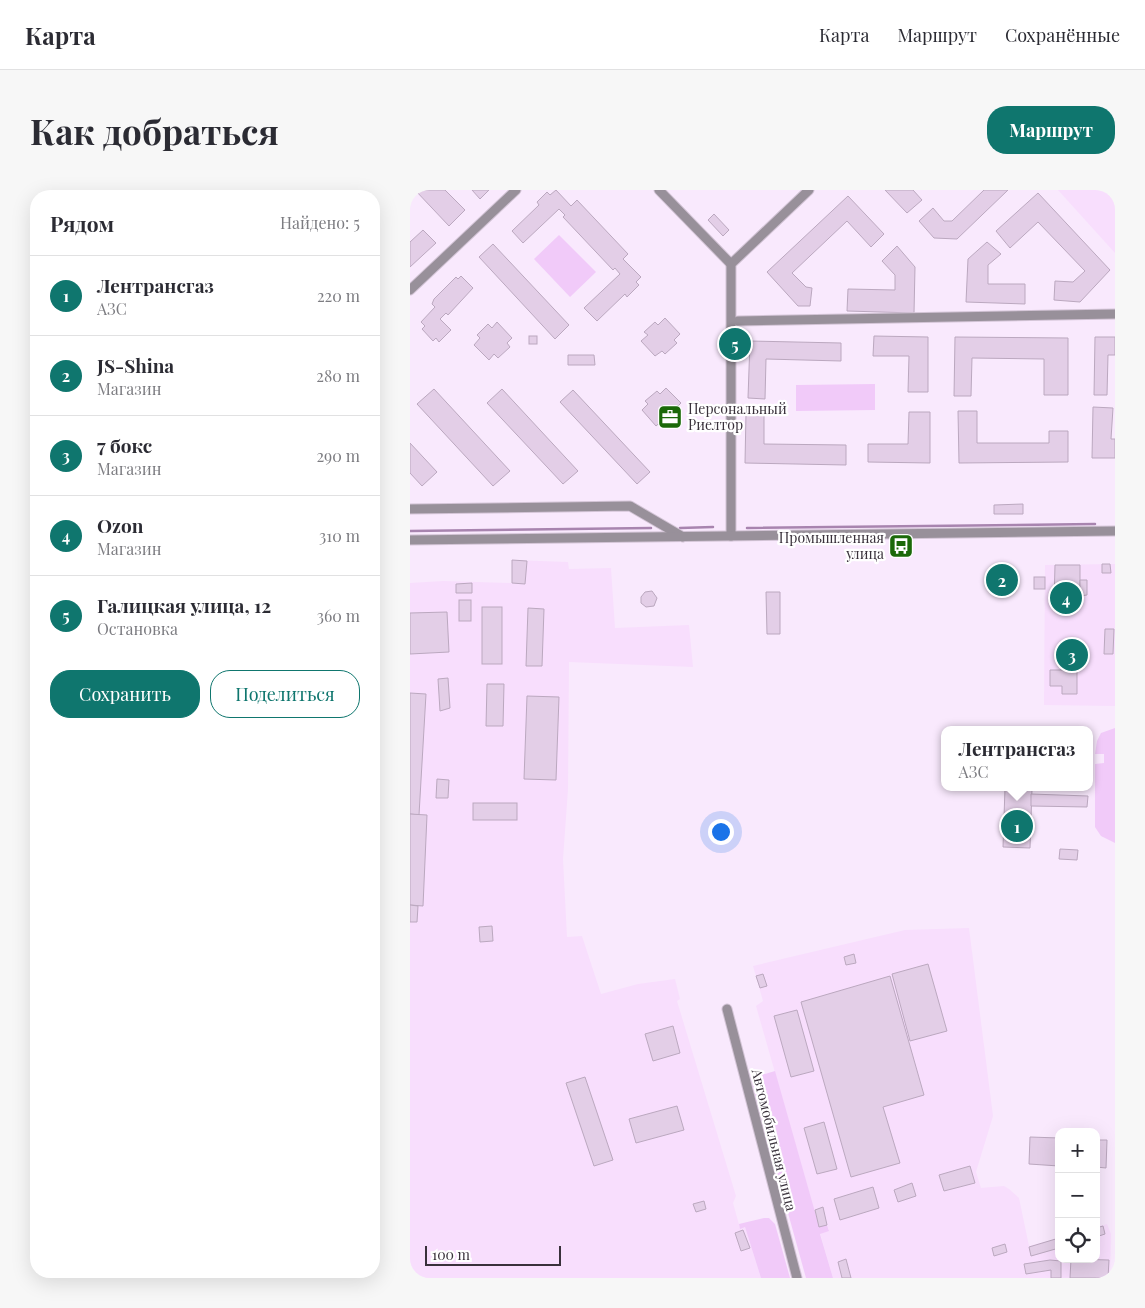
<!DOCTYPE html>
<html lang="ru">
<head>
<meta charset="utf-8">
<style>
	body { margin:0; font-family:"Playfair Display",serif; background:#f7f7f7; color:#2b2b33 }
	.controls { position:absolute; right:15px; bottom:15px; display:grid; overflow:hidden; border-radius:10px; box-shadow:0 5px 20px #0002 }
	.controls button { width:45px; height:45px; display:grid; place-items:center; padding:0; border:0; border-bottom:1px solid #e1e1e2; background:#fff; color:#2b2b33; font:25px sans-serif }
	.scale { position:absolute; left:15px; bottom:12px; width:136px; box-sizing:border-box; padding-left:5px; border:2px solid #39313b; border-top:0; font-size:14px; line-height:18px; white-space:nowrap; color:#39313b; -webkit-text-stroke:4px #fff; paint-order:stroke }
	.you { position:absolute; left:310px; top:641px; width:18px; height:18px; margin:-12px; border:4px solid #fff; border-radius:50%; background:#1a73e8; box-shadow:0 0 0 8px #1a73e833 }
	.badge { display:grid; place-items:center; width:32px; height:32px; border-radius:50%; background:#0f766e; color:#fff; font-size:16px; font-weight:700 }
	.pin { position:absolute; translate:-50% -50%; border:2px solid #fff; box-shadow:0 1px 5px #0006 }
	.popup { position:absolute; left:531px; top:536px; width:152px; height:65px; box-sizing:border-box; display:grid; place-content:center; border-radius:10px; background:#fff; filter:drop-shadow(0 1px 4px #0005); font-size:16px; white-space:nowrap; color:#7c7c81 }
	.popup b { font-size:19px; color:#2b2b33 }
	.popup::after { content:''; position:absolute; left:50%; top:100%; margin-left:-10px; border:10px solid transparent; border-top-color:#fff }
	.list { margin:0; padding:0; list-style:none }
	h2 { display:flex; justify-content:space-between; align-items:center; height:65px; margin:0; padding:0 20px; font-size:21px }
	h2 small { font-size:16px; font-weight:400; color:#7c7c81 }
	.list li { display:grid; grid-template-columns:32px 1fr auto; gap:15px; align-items:center; box-sizing:border-box; height:80px; padding:0 20px; border-top:1px solid #e1e1e2 }
	.list b { display:block; font-size:19px; white-space:nowrap }
	.list p { margin:0; font-size:16px; white-space:nowrap; color:#7c7c81 }
	.list em { font-size:16px; font-style:normal; color:#7c7c81 }
	.actions { display:flex; gap:10px; padding:15px 20px }
	.actions a { flex:1; padding:11px 0; border:1px solid #0f766e; border-radius:20px; text-align:center; font-size:18px; color:#0f766e }
	.actions .main { background:#0f766e; color:#fff }
	.icon { flex:none; width:28px; height:28px; fill:none; stroke:currentColor; stroke-width:2; stroke-linecap:round; stroke-linejoin:round }
	.map { position:relative; flex:none; width:705px; height:1088px; overflow:hidden; border-radius:20px }
	header { display:flex; align-items:center; gap:30px; box-sizing:border-box; height:70px; padding:0 25px; background:#fff; border-bottom:1px solid #e1e1e2 }
	header strong { font-size:24px }
	nav { display:flex; gap:28px; margin-inline-start:auto; font-size:18px }
	.intro { display:flex; align-items:center; justify-content:space-between; box-sizing:border-box; height:120px; padding:0 30px }
	h1 { margin:0; font-size:35px }
	.button { padding:12px 22px; border-radius:20px; background:#0f766e; color:#fff; font-size:18px; font-weight:700 }
	main { display:flex; gap:30px; padding:0 30px }
	aside { flex:1; background:#fff; border-radius:20px; box-shadow:0 5px 20px #0002 }
	.map>svg:first-child { display:block }
	.built { fill:#f8defd }
	.green { fill:#f1caf9 }
	.lines { fill:none; stroke-linecap:round; stroke-linejoin:round }
	.stream { stroke:#a884af; stroke-width:2.5 }
	.building { fill:#e3cee7; stroke:#bba8bf }
	.minor-casing { stroke:#d3c4d6; stroke-width:11 }
	.minor { stroke:#98909a; stroke-width:9 }
	.labels { text-anchor:middle; stroke-width:4.5; stroke-linejoin:round; paint-order:stroke }
	.poi-label { font-size:14px; fill:#39313b; stroke:#fff; text-anchor:start }
	.street-label { font-size:14px; fill:#39313b; stroke:#fff }
</style>
</head>
<body>
<header>
<strong>Карта</strong>
<nav><a>Карта</a><a>Маршрут</a><a>Сохранённые</a></nav>
</header>
<div class="intro"><h1>Как добраться</h1><a class="button">Маршрут</a></div>
<main>
<aside>
<h2>Рядом<small>Найдено: 5</small></h2>
<ul class="list">
<li><span class="badge">1</span><div><b>Лентрансгаз</b><p>АЗС</p></div><em>220 m</em></li>
<li><span class="badge">2</span><div><b>JS-Shina</b><p>Магазин</p></div><em>280 m</em></li>
<li><span class="badge">3</span><div><b>7 бокс</b><p>Магазин</p></div><em>290 m</em></li>
<li><span class="badge">4</span><div><b>Ozon</b><p>Магазин</p></div><em>310 m</em></li>
<li><span class="badge">5</span><div><b>Галицкая улица, 12</b><p>Остановка</p></div><em>360 m</em></li>
</ul>
<div class="actions"><a class="main">Сохранить</a><a>Поделиться</a></div>
</aside>
<div class="map">
<svg width="705" height="1088" viewBox="0 0 705 1088">
	<rect width="100%" height="100%" fill="#f9e9fd"/>
	<g class="built">
		<polygon points="648,0 705,0 705,63"/>
		<polygon points="102,370 158,372 159,379 201,378 205,438 279,435 283,477 159,472 158,599 153,669 157,747 172,746 191,804 228,794 265,789 270,809 267,811 326,1006 323,1013 330,1038 335,1037 351,1088 0,1088 0,393 33,391 102,393"/>
		<polygon points="705,374 705,516 634,515 635,375"/>
		<polygon points="559,738 583,926 566,982 571,998 594,996 599,999 609,1008 619,1056 649,1048 649,1069 686,1069 686,1037 697,1034 701,1044 700,1088 423,1088 410,1043 419,1040 417,1035 409,1037 346,816 353,811 343,776 495,740"/>
	</g>
	<g class="green">
		<polygon points="149,45 186,82 160,107 124,69"/>
		<polygon points="465,194 465,220 386,221 386,195"/>
		<polygon points="705,538 705,653 691,646 685,637 685,574 694,573 694,564 685,564 687,551 691,543"/>
		<polygon points="365,881 409,1036 417,1035 419,1041 410,1044 423,1088 396,1088 341,889 344,884 355,884"/>
		<polygon points="354,1028 359,1028 365,1034 380,1088 351,1088 335,1037 330,1039 329,1034"/>
	</g>
	<g class="lines">
		<g class="stream">
			<polyline points="270,338 303,337"/>
			<polyline points="337,338 685,334"/>
			<polyline points="0,341 241,338"/>
		</g>
	</g>
	<g class="building">
		<polygon points="5,0 35,0 55,20 39,36"/>
		<polygon points="62,0 79,0 70,9"/>
		<polygon points="146,0 161,16 167,10 218,64 213,69 231,87 226,92 229,95 217,107 215,104 187,131 174,118 210,84 205,78 203,80 153,27 155,25 149,19 113,53 102,41 129,15 127,12 137,2 140,5"/>
		<polygon points="475,0 503,0 512,10 497,23"/>
		<polygon points="574,0 598,0 547,49 524,48 509,31 523,18 534,31 542,31"/>
		<polygon points="628,3 700,80 670,112 644,110 645,91 663,92 675,81 628,32 600,58 586,41"/>
		<polygon points="438,6 474,44 461,57 437,31 382,83 396,97 402,98 400,116 388,116 357,82"/>
		<polygon points="304,24 319,40 313,46 298,30"/>
		<polygon points="13,40 26,53 0,77 0,52"/>
		<polygon points="577,52 591,64 578,75 578,94 615,94 615,114 556,112 558,69"/>
		<polygon points="83,54 159,135 145,149 69,67"/>
		<polygon points="487,56 505,77 504,123 437,121 438,99 485,100 485,85 472,71"/>
		<polygon points="51,86 63,98 38,125 36,123 30,129 41,140 29,152 26,148 23,151 12,139 15,136 11,132 25,117 22,114 24,109 46,87 48,89"/>
		<polygon points="255,128 270,144 264,150 267,153 255,164 252,161 245,166 231,151 238,145 234,142 245,132 248,135"/>
		<polygon points="87,132 102,148 97,153 100,157 88,168 84,164 79,170 64,155 70,148 67,145 78,134 82,138"/>
		<rect x="119" y="146" width="8" height="8"/>
		<polygon points="464,146 518,147 518,202 498,202 499,166 463,166"/>
		<polygon points="545,147 658,148 658,205 634,205 634,169 562,168 561,206 544,206"/>
		<polygon points="685,147 705,147 705,165 698,165 697,205 684,205"/>
		<polygon points="340,151 431,153 431,171 356,169 355,209 338,208"/>
		<polygon points="158,165 184,165 185,175 158,175"/>
		<polygon points="256,198 271,213 265,219 269,222 256,234 253,230 246,236 232,220 238,214 235,211 247,201 250,204"/>
		<polygon points="24,199 100,281 83,296 7,214"/>
		<polygon points="92,199 168,281 153,294 77,213"/>
		<polygon points="163,200 240,282 227,294 150,212"/>
		<polygon points="683,217 703,218 701,249 705,249 705,268 682,268"/>
		<polygon points="548,221 567,221 567,253 639,253 639,241 658,241 658,272 549,273"/>
		<polygon points="499,222 520,222 520,273 458,272 458,254 498,254"/>
		<polygon points="336,223 354,224 354,254 436,255 436,275 335,273"/>
		<polygon points="0,253 27,282 12,296 0,283"/>
		<polygon points="613,314 613,324 584,324 584,315"/>
		<polygon points="102,370 117,371 115,394 102,393"/>
		<polygon points="692,374 700,374 701,383 692,383"/>
		<polygon points="645,375 670,375 670,413 644,413"/>
		<rect x="624" y="387" width="11" height="12"/>
		<polygon points="670,390 677,390 677,405 670,406"/>
		<polygon points="62,393 62,403 46,403 46,394"/>
		<polygon points="242,401 247,408 244,416 236,417 231,413 231,407 235,402"/>
		<polygon points="356,402 370,402 370,444 357,444"/>
		<rect x="49" y="410" width="12" height="21"/>
		<rect x="72" y="417" width="20" height="57"/>
		<polygon points="118,418 134,419 132,476 116,476"/>
		<polygon points="37,422 39,462 0,464 0,423"/>
		<polygon points="695,439 704,439 703,464 694,464"/>
		<polygon points="651,456 668,457 667,480 651,480"/>
		<polygon points="640,480 667,480 667,504 652,504 652,496 640,496"/>
		<polygon points="38,488 40,518 30,521 28,489"/>
		<polygon points="77,494 94,494 93,536 76,536"/>
		<polygon points="0,503 16,504 9,625 0,624"/>
		<polygon points="117,506 149,507 146,590 114,589"/>
		<polygon points="27,589 39,590 38,608 26,608"/>
		<polygon points="595,598 622,599 620,658 593,657"/>
		<polygon points="621,604 678,606 677,617 621,616"/>
		<rect x="63" y="613" width="44" height="17"/>
		<polygon points="0,624 17,625 13,716 0,715"/>
		<polygon points="650,659 668,660 667,670 649,669"/>
		<polygon points="0,715 8,716 7,732 0,732"/>
		<polygon points="82,736 83,751 70,752 69,737"/>
		<polygon points="444,764 446,773 436,775 434,767"/>
		<polygon points="518,774 537,841 500,851 482,784"/>
		<polygon points="353,784 357,796 350,798 346,786"/>
		<polygon points="480,786 514,905 473,917 490,973 441,987 391,812"/>
		<polygon points="387,820 404,881 381,887 364,826"/>
		<polygon points="263,836 270,863 243,871 235,844"/>
		<polygon points="175,887 203,970 184,976 156,893"/>
		<polygon points="267,916 274,940 226,953 219,929"/>
		<polygon points="414,932 427,979 407,984 394,938"/>
		<polygon points="620,947 649,948 649,976 619,974"/>
		<polygon points="686,950 697,950 696,978 686,977"/>
		<polygon points="560,976 565,993 534,1001 529,985"/>
		<polygon points="502,993 506,1006 488,1012 484,1000"/>
		<polygon points="463,997 469,1018 430,1030 424,1009"/>
		<polygon points="294,1011 296,1019 286,1022 283,1014"/>
		<polygon points="413,1017 417,1035 409,1037 405,1020"/>
		<polygon points="693,1036 695,1044 686,1047 686,1038"/>
		<polygon points="333,1040 340,1058 331,1061 325,1043"/>
		<polygon points="649,1048 649,1058 621,1066 619,1057"/>
		<polygon points="595,1054 597,1062 584,1066 582,1058"/>
		<polygon points="436,1069 441,1088 432,1088 428,1072"/>
		<polygon points="661,1069 699,1070 698,1088 660,1088"/>
		<polygon points="640,1070 651,1071 651,1088 641,1088 641,1080 616,1084 614,1074"/>
	</g>
	<g class="lines">
		<defs>
			<g id="minor">
				<polyline points="249,0 321,74"/>
				<polyline points="0,100 106,0"/>
				<polyline points="328,131 705,124"/>
				<polyline points="0,319 220,316 273,347"/>
				<polyline points="321,346 321,74 399,0"/>
				<polyline points="0,350 705,341"/>
				<polyline points="317,819 387,1088"/>
			</g>
		</defs>
		<use href="#minor" class="minor-casing"/>
		<use href="#minor" class="minor"/>
	</g>
	<defs>
		<symbol id="office-square" viewBox="-11 -11 22 22"><rect x="-9" y="-9" width="18" height="18" rx="4" fill="#1b6909" stroke="#fff"/><path d="M-6-3h4V-5.5h4V-3h4V5H-6ZM-1-4.5V-3h2v-1.5ZM-6 0V1H6V0Z" fill="#fff"/></symbol>
		<symbol id="bus-square" viewBox="-11 -11 22 22"><rect x="-9" y="-9" width="18" height="18" rx="4" fill="#1b6909" stroke="#fff"/><path d="M-5-6H5V4H4V6H2V4H-2V6H-4V4H-5ZM-3.5-4V0h7V-4ZM-3.5 1.2v1.5H-2V1.2ZM2 1.2v1.5H3.5V1.2Z" fill="#fff"/></symbol>
	</defs>
	<g fill-rule="evenodd">
		<use href="#office-square" x="246" y="213" width="28" height="28"/>
		<use href="#bus-square" x="477" y="342" width="28" height="28"/>
	</g>
	<g class="labels">
		<g class="poi-label">
			<text x="278" y="224">Персональный<tspan x="278" dy="16">Риелтор</tspan></text>
			<text x="474" y="353" text-anchor="end">Промышленная<tspan x="474" dy="16">улица</tspan></text>
		</g>
		<g class="street-label">
			<text transform="translate(364 950) rotate(76)" y="5">Автомобильная улица</text>
		</g>
	</g>
</svg>
<div class="controls">
<button>+</button>
<button>−</button>
<button><svg class="icon" aria-label="locate" viewBox="0 0 24 24"><circle cx="12" cy="12" r="6"/><path d="M12 2v4M12 18v4M2 12h4M18 12h4"/></svg></button>
</div>
<div class="scale">100 m</div>
<div class="you"></div>
<div class="pin badge" style="left:607px;top:636px">1</div>
<div class="popup"><b>Лентрансгаз</b>АЗС</div>
<div class="pin badge" style="left:592px;top:390px">2</div>
<div class="pin badge" style="left:662px;top:465px">3</div>
<div class="pin badge" style="left:656px;top:408px">4</div>
<div class="pin badge" style="left:325px;top:154px">5</div>
</div>
</main>
</body>
</html>
